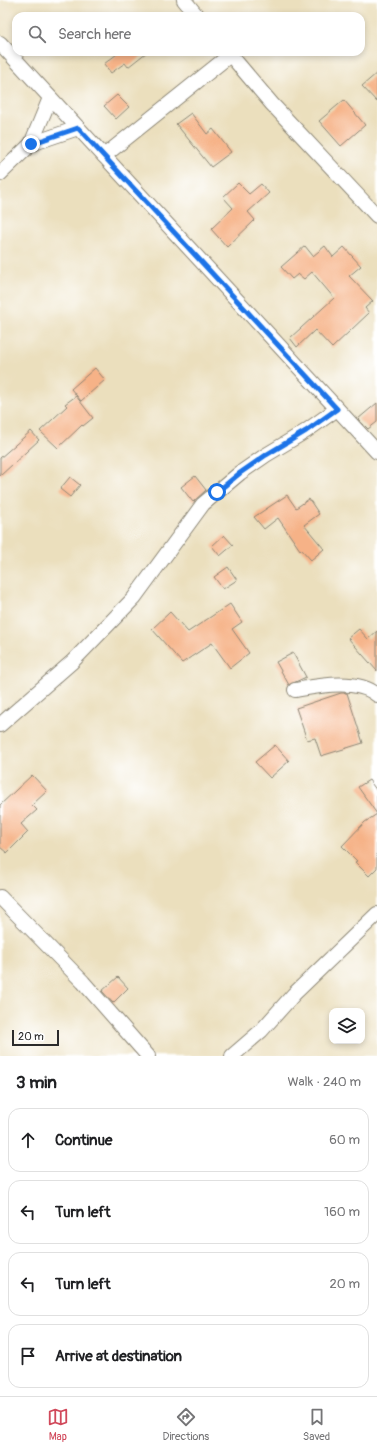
<!DOCTYPE html>
<html lang="en">
<head>
<meta charset="utf-8">
<style>
	body { margin:0; font-family:Pangolin,sans-serif; background:#f6f6f6; color:#202124 }
	.controls { position:absolute; right:12px; bottom:12px; display:grid; overflow:hidden; border-radius:8px; box-shadow:0 2px 6px #0003 }
	.controls button { width:36px; height:36px; display:grid; place-items:center; padding:0; border:0; border-bottom:1px solid #e0e0e0; background:#fff; color:#202124; font:20px sans-serif }
	.scale { position:absolute; left:12px; bottom:10px; width:47px; box-sizing:border-box; padding-left:4px; border:2px solid #2b2b2b; border-top:0; font-size:11px; line-height:14px; white-space:nowrap; color:#2b2b2b; -webkit-text-stroke:3px #fff; paint-order:stroke }
	.stop { position:absolute; width:12px; height:12px; margin:-9px; border:3px solid #1a73e8; border-radius:50%; background:#fff }
	.stop.end { background:#1a73e8; border-color:#fff; box-shadow:0 1px 4px #0008 }
	.list { margin:0; padding:0; list-style:none }
	h2 { display:flex; justify-content:space-between; align-items:center; height:52px; margin:0; padding:0 16px; font-size:17px }
	h2 small { font-size:13px; font-weight:400; color:#757577 }
	.list li { display:grid; grid-template-columns:26px 1fr auto; gap:12px; align-items:center; box-sizing:border-box; height:64px; margin:0 8px 8px; padding:0 8px; border:1px solid #e0e0e0; border-radius:12px }
	.list b { display:block; font-size:15px; white-space:nowrap }
	.list em { font-size:13px; font-style:normal; color:#757577 }
	.icon { flex:none; width:22px; height:22px; fill:none; stroke:currentColor; stroke-width:2; stroke-linecap:round; stroke-linejoin:round }
	.map { position:relative; flex:none; width:377px; height:1056px; overflow:hidden }
	.search { position:absolute; background:#fff; box-shadow:0 2px 6px #0003; left:12px; right:12px; top:12px; height:44px; display:flex; align-items:center; gap:10px; box-sizing:border-box; padding:0 14px; border-radius:12px; color:#757577; font-size:15px }
	.sheet { height:340px; background:#fff }
	nav { display:flex; justify-content:space-around; align-items:center; box-sizing:border-box; height:56px; border-top:1px solid #e0e0e0; background:#fff; font-size:11px; color:#757577 }
	nav a { display:grid; justify-items:center; gap:2px }
	nav .on { color:#d1495b }
	.map>svg:first-child { display:block }
	.building { fill:#f6b287 }
	.lines { fill:none; stroke-linecap:round; stroke-linejoin:round }
	.minor-casing { stroke:#8b8574; stroke-width:16 }
	.minor { stroke:#fff; stroke-width:14 }
	.route { stroke:#1a73e8; stroke-width:5 }
</style>
</head>
<body>
<div class="map">
<svg width="377" height="1056" viewBox="0 0 377 1056">
	<rect width="100%" height="100%" fill="#fff"/>
	<filter id="ink" filterUnits="userSpaceOnUse"><feTurbulence type="fractalNoise" baseFrequency=".025" numOctaves="2"/><feDisplacementMap in="SourceGraphic" scale="8" xChannelSelector="R" yChannelSelector="G"/><feConvolveMatrix kernelMatrix="1 2 1 2 8 2 1 2 1" color-interpolation-filters="sRGB"/></filter>
	<filter id="wash" filterUnits="userSpaceOnUse"><feTurbulence type="fractalNoise" baseFrequency=".012" numOctaves="4" result="noise"/><feDisplacementMap in="SourceGraphic" scale="16" xChannelSelector="R" yChannelSelector="G"/><feGaussianBlur stdDeviation="0.9" result="paint"/><feColorMatrix in="noise" values="0 0 0 0 0 0 0 0 0 0 0 0 0 0 0 0 0 1.4 0 .05"/><feComposite in="paint" operator="in"/></filter>
	<g filter="url(#wash)">
		<rect width="100%" height="100%" fill="#ebdfbd"/>
		<g id="blocks">
			<g class="building">
				<polygon points="115,52 147,52 128,67 125,63 111,73 104,64 117,54"/>
				<polygon points="377,73 377,102 362,86"/>
				<polygon points="117,95 129,107 116,119 104,106"/>
				<polygon points="344,100 365,125 341,146 319,121"/>
				<polygon points="191,113 207,134 213,129 231,152 211,167 176,124"/>
				<polygon points="238,183 249,194 261,184 269,193 248,212 255,220 227,247 211,229 233,208 223,197"/>
				<polygon points="305,246 313,256 325,246 333,257 344,247 361,266 349,276 373,301 365,308 369,313 332,348 315,330 297,347 290,338 334,298 312,272 304,279 298,274 292,279 281,267"/>
				<polygon points="95,368 105,380 81,401 71,389"/>
				<polygon points="76,396 93,418 83,426 82,425 58,448 40,431 67,406 65,404"/>
				<polygon points="377,403 377,422 368,429 358,419"/>
				<polygon points="31,431 39,440 0,476 0,458"/>
				<polygon points="195,476 206,490 193,502 181,487"/>
				<polygon points="70,477 80,485 70,497 60,489"/>
				<polygon points="287,495 296,508 309,499 319,514 304,525 324,549 311,560 301,549 300,550 278,518 264,529 254,517"/>
				<polygon points="224,535 233,545 220,556 212,546"/>
				<polygon points="228,567 237,580 223,589 214,577"/>
				<polygon points="230,604 242,622 232,629 249,653 230,668 212,643 182,663 152,629 170,612 188,632"/>
				<polygon points="359,629 368,639 377,631 377,671 348,638"/>
				<polygon points="293,653 306,677 289,685 276,662"/>
				<polygon points="341,693 347,693 363,743 321,756 315,738 307,740 296,708"/>
				<polygon points="275,745 289,761 270,778 255,762"/>
				<polygon points="32,775 47,791 32,805 37,810 21,824 28,832 7,853 0,847 0,805"/>
				<polygon points="369,780 377,791 377,814 358,787"/>
				<polygon points="377,814 377,868 369,876 355,862 357,861 342,846 365,822"/>
				<polygon points="118,977 128,988 113,1003 102,991"/>
			</g>
		</g>
	</g>
	<g filter="url(#ink)">
		<use href="#blocks" fill-opacity="0" stroke="#8b8574" stroke-width="1"/>
		<g class="lines">
			<defs>
				<g id="minor">
					<polyline points="184,0 197,16"/>
					<polyline points="0,43 377,452"/>
					<polyline points="228,52 272,104 377,216"/>
					<polyline points="31,144 50,98"/>
					<polyline points="104,156 230,55"/>
					<polyline points="0,174 31,144 78,128"/>
					<path d="M295,690C318,686 357,678 377,695"/>
					<polyline points="0,725 72,662 134,598 203,504 240,473 266,455 306,431 337,409"/>
					<polyline points="0,897 83,982 148,1056"/>
					<polyline points="232,1056 261,1031 294,994 377,914"/>
				</g>
			</defs>
			<use href="#minor" class="minor-casing"/>
			<use href="#minor" class="minor"/>
		</g>
	</g>
	<g class="lines" filter="url(#ink)">
		<polyline class="route" points="31,144 78,128 337,409 306,431 266,455 240,473 217,492"/>
	</g>
</svg>
<div class="controls">
<button><svg class="icon" aria-label="layers" viewBox="0 0 24 24"><path d="M12 4l9 5-9 5-9-5zM3 14l9 5 9-5"/></svg></button>
</div>
<div class="scale">20 m</div>
<div class="stop" style="left:217px;top:492px"></div>
<div class="stop end" style="left:31px;top:144px"></div>
<div class="search"><svg class="icon" aria-label="search" viewBox="0 0 24 24"><circle cx="10" cy="10" r="6"/><path d="M15 15l6 6"/></svg>Search here</div>
</div>
<section class="sheet">
<h2>3 min<small>Walk · 240 m</small></h2>
<ul class="list">
<li><svg class="icon" aria-label="ahead" viewBox="0 0 24 24"><path d="M12 20V5M6 11l6-6 6 6"/></svg><div><b>Continue</b></div><em>60 m</em></li>
<li><svg class="icon" aria-label="left" viewBox="0 0 24 24"><path d="M17 20v-9H6M10 6l-5 5 5 5"/></svg><div><b>Turn left</b></div><em>160 m</em></li>
<li><svg class="icon" aria-label="left" viewBox="0 0 24 24"><path d="M17 20v-9H6M10 6l-5 5 5 5"/></svg><div><b>Turn left</b></div><em>20 m</em></li>
<li><svg class="icon" aria-label="arrive" viewBox="0 0 24 24"><path d="M6 21V4h12l-3 4 3 4H6"/></svg><div><b>Arrive at destination</b></div></li>
</ul>
</section>
<nav>
<a class="on"><svg class="icon" aria-label="map" viewBox="0 0 24 24"><path d="M3 6l6-2 6 2 6-2v14l-6 2-6-2-6 2zM9 4v14M15 6v14"/></svg>Map</a>
<a><svg class="icon" aria-label="directions" viewBox="0 0 24 24"><path d="M12 3l9 9-9 9-9-9zM9 14v-3h6M13 9l2 2-2 2"/></svg>Directions</a>
<a><svg class="icon" aria-label="saved" viewBox="0 0 24 24"><path d="M7 4h10v16l-5-4-5 4z"/></svg>Saved</a>
</nav>
</body>
</html>
